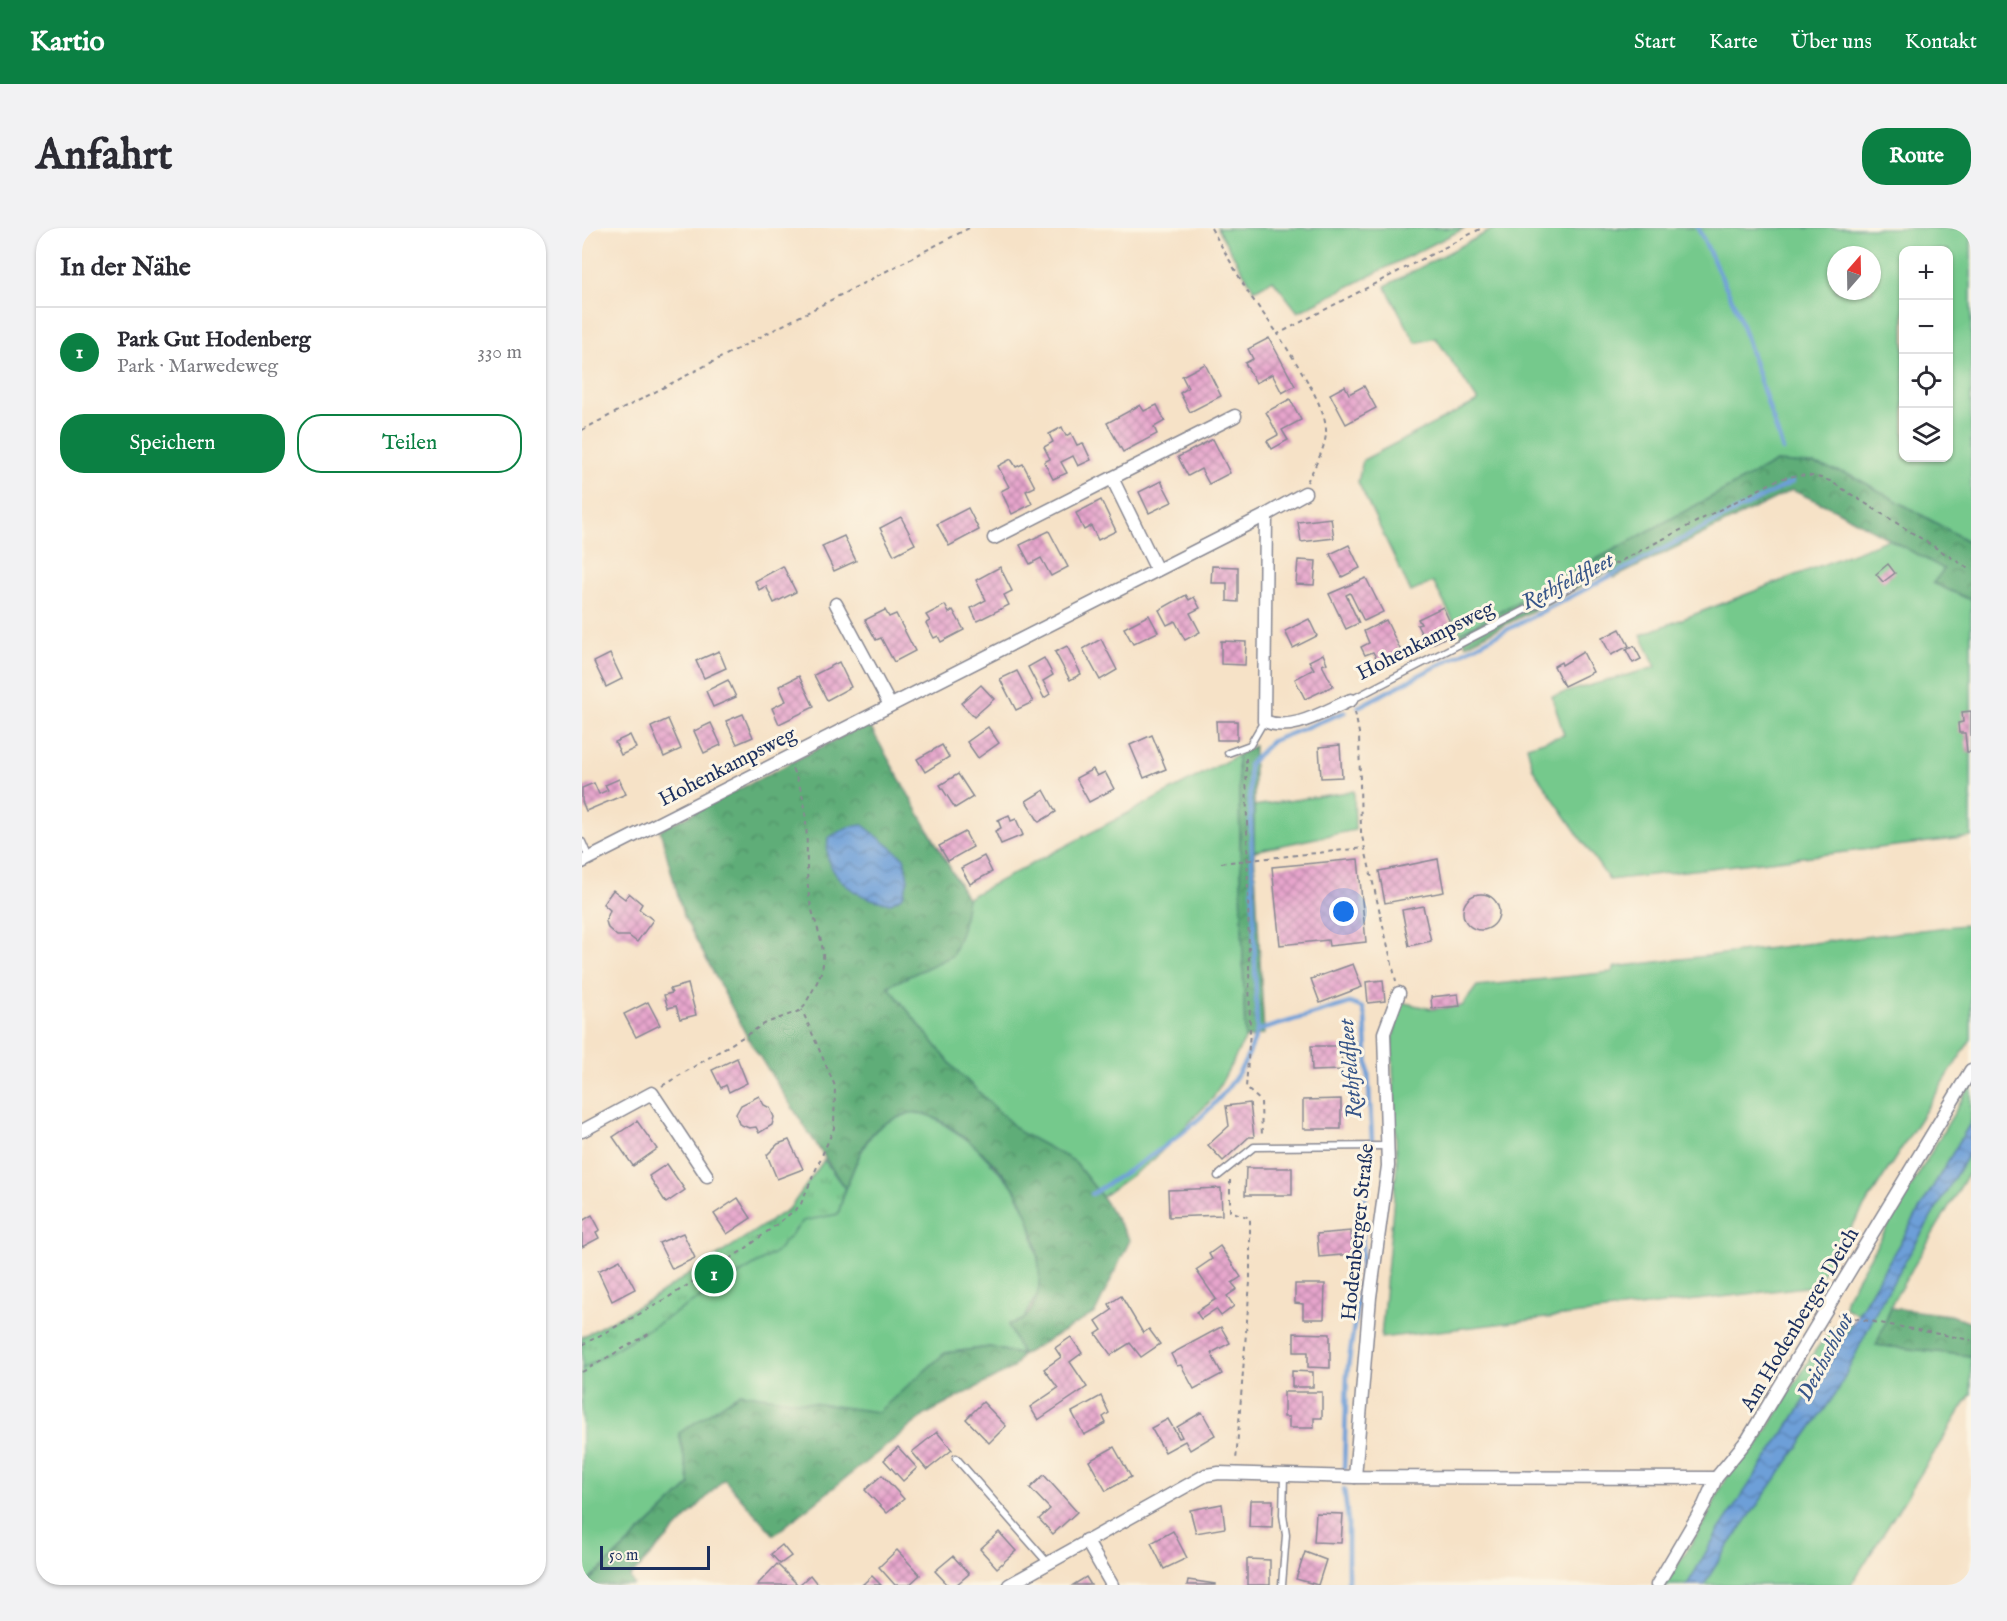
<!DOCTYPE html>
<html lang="de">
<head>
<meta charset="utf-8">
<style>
	body { margin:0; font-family:"IM FELL English",serif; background:#f2f2f3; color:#2b2b33 }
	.controls { position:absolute; right:18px; top:18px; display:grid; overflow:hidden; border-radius:12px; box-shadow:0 2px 4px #0004 }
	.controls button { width:54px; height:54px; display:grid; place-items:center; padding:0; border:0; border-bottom:2px solid #e1e1e2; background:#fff; color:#2b2b33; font:30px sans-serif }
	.compass { position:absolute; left:1245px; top:18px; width:54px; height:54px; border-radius:50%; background:#fff; box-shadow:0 2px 4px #0004; rotate:20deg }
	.scale { position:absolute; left:18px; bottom:15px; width:110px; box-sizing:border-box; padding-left:6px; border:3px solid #1b2f5e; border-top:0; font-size:16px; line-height:21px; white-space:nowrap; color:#1b2f5e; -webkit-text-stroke:4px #fcf5e5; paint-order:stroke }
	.you { position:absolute; left:762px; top:684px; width:21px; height:21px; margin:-15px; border:4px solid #fff; border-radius:50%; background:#1a73e8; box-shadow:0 0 0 9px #1a73e833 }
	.badge { display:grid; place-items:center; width:39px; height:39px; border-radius:50%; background:#0b8043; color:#fff; font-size:20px; font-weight:700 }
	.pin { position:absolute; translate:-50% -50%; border:3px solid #fff; box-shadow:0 2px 6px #0006 }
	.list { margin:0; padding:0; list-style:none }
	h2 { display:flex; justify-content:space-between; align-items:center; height:78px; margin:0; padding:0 24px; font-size:26px }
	h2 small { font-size:20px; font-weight:400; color:#7c7c81 }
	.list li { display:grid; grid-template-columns:39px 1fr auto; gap:18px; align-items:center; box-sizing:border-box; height:90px; padding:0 24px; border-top:2px solid #e1e1e2 }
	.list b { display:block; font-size:22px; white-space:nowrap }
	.list p { margin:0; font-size:20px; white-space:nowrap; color:#7c7c81 }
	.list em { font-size:20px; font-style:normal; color:#7c7c81 }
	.actions { display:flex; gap:12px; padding:18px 24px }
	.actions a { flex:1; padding:14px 0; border:2px solid #0b8043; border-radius:24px; text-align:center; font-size:21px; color:#0b8043 }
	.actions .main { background:#0b8043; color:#fff }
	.icon { flex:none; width:33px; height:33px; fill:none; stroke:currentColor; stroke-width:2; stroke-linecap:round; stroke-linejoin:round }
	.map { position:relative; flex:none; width:1389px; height:1357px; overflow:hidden; border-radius:24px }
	header { display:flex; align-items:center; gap:36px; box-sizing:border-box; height:84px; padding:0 30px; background:#0b8043; color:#fff }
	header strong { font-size:28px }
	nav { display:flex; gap:33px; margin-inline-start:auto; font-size:21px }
	.intro { display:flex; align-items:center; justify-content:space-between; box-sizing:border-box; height:144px; padding:0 36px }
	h1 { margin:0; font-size:42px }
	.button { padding:15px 27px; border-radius:24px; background:#0b8043; color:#fff; font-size:21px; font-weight:700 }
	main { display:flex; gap:36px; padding:0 36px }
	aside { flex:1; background:#fff; border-radius:24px; box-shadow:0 2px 4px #0004 }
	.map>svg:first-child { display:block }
	.grass { fill:#74c98c; stroke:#487c75; stroke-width:1.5; fill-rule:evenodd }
	.forest { fill:url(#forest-crowns); stroke:#3d6e6b; stroke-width:1.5 }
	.park { fill:url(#park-tufts); stroke:#487c75; stroke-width:1.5 }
	.water { fill:url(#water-waves); stroke:#44679b; stroke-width:1.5 }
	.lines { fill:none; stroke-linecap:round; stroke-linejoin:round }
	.stream { stroke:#6d9fd8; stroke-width:4.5 }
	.building { fill:url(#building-cross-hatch) }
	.service-casing { stroke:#888892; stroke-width:9 }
	.minor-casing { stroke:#888892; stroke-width:15 }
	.path { stroke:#888892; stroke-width:2; stroke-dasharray:4.5 4.5; stroke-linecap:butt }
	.service { stroke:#fff; stroke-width:6 }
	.minor { stroke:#fff; stroke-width:12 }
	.labels { text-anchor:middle; stroke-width:6; stroke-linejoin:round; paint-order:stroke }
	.street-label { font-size:21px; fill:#1b2f5e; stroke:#fcf5e5 }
	.water-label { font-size:22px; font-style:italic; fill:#385689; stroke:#fcf5e5 }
</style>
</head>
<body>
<header>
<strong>Kartio</strong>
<nav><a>Start</a><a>Karte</a><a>Über uns</a><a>Kontakt</a></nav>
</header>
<div class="intro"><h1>Anfahrt</h1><a class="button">Route</a></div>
<main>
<aside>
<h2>In der Nähe<small></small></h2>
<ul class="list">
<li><span class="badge">1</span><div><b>Park Gut Hodenberg</b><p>Park · Marwedeweg</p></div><em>330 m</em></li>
</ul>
<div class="actions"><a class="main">Speichern</a><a>Teilen</a></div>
</aside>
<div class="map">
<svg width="1389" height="1357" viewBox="0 0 1389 1357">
	<defs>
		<pattern id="forest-crowns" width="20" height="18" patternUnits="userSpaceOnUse" patternTransform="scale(1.5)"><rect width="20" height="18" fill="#5fad78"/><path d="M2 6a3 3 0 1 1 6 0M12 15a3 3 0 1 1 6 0" fill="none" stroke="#4e8d66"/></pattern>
		<pattern id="park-tufts" width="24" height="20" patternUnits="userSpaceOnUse" patternTransform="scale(1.5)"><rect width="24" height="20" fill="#74c98c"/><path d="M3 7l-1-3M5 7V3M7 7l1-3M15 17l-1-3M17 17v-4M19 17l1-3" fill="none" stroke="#5ea476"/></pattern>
		<pattern id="water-waves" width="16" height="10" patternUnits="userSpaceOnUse" patternTransform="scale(1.5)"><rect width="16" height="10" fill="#6d9fd8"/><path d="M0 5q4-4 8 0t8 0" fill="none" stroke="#5982b2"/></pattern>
		<pattern id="building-cross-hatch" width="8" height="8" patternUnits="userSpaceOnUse" patternTransform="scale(1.5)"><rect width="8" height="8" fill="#e7a5cc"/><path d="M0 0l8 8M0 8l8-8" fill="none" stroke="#ba87a9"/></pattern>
	</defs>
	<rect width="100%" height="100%" fill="#fcf5e5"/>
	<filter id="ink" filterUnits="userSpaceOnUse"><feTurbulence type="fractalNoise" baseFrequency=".0167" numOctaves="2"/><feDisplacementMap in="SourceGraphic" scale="12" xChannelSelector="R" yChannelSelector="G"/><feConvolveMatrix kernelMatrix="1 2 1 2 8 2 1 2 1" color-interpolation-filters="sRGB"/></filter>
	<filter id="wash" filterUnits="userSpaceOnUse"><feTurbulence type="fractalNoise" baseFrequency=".008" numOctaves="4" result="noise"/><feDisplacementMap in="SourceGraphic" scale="24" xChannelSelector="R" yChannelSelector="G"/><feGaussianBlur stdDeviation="1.35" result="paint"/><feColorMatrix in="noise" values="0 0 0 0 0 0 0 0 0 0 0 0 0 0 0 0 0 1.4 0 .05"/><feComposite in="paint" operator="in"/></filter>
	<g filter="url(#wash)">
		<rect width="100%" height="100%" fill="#f6e2c7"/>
		<g class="grass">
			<polygon points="635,0 883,0 716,84 691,52 672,62"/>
			<path d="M913,0H1389V315L1269,247L1194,234L878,405L851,354L829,364L776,254L781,232L896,173L854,110L834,115L803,58ZM1322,22H1366V230H1322ZM1254,27H1290V63H1254Z"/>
			<polygon points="1307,311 1363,341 1351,355 1389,372 1389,609 1027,652 951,541 945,518 982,507 970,468 1074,439 1059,407"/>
			<polygon points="656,527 663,811 631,870 571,932 520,969 492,933 438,904 372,840 306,758 370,728 380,701 385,670"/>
			<polygon points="772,563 773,602 672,623 672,578"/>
			<polygon points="1389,696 1389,811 1232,1058 799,1110 815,935 810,815 818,774 850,781 880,778 895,758 1030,744 1033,739"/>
			<polygon points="1389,856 1389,894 1276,1086 1263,1080 1264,1070"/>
			<path d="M330,884L349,888L389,914L430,957L447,989L458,1041V1062L441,1092L426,1097L440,1127L408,1119L363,1125L297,1184L97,1205L108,1257L5,1354L0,1346V1141L194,1024L221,992L256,986C263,963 279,911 299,898C308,892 320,889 330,884Z"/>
			<polygon points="1389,921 1389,941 1310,1075 1295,1117 1389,1128 1389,1166 1269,1357 1122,1357 1138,1330 1256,1162 1297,1078"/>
			<polygon points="1271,1096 1105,1357 1083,1357 1124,1292 1140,1257 1149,1243 1176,1217 1232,1124 1252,1098"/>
		</g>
		<g class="forest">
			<polygon points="1194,234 1232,236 1269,247 1389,315 1389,372 1351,355 1362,341 1252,281 1210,262 1032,350 1028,343 884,417 878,405"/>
			<path d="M286,495L385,670L380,701L370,728L306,758L372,840L438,904L492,933L520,969L548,1012L513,1085L440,1127L431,1140L343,1187L192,1307L142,1251L48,1349L52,1357H0V1346L6,1354L108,1257L97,1205L158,1165L296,1184L363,1125L408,1119L440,1127L426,1096C431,1095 439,1094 443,1090C472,1060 451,987 430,957C415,935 356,879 328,885C320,887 306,893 299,898C280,910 272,942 263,961L167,812L101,687L78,602Z"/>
			<polygon points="672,518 672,623 682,806 663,811 656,527"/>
			<polygon points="1309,1080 1368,1087 1389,1095 1389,1128 1294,1117"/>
		</g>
		<polygon class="park" points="242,932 263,961 256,986 221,993 194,1024 0,1141 0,1109 74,1068 208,980"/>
		<g class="water">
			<path d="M281,597L322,630L326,652L321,668L309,675C283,672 258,660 247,634C244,627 246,617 246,610L266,599Z"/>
			<polygon points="1389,894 1389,921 1297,1078 1256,1162 1138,1330 1122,1357 1105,1357 1137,1302 1244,1141"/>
		</g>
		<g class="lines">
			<g class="stream">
				<polyline points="1116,0 1155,82 1201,222"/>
				<polyline points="776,479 1210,254"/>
				<polyline points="675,803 768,775 781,780 783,789 790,912 782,979 779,1049 765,1146 762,1240"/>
				<path d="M510,966C573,925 654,881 675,803L667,536L690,513L763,484"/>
				<polyline points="762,1261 766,1293 766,1357"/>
			</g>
		</g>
		<g id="blocks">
			<g class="building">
				<polygon points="687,110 713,158 700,165 690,146 674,155 663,135 671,131 666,121"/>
				<polygon points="623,136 639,168 608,184 598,165 606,160 600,148"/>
				<polygon points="763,158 767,166 782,158 794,180 764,196 748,166"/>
				<polygon points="708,171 719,192 700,202 706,212 690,221 685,213 696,207 684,184"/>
				<polygon points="558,177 562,183 575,177 583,193 572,199 575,206 541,224 525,195"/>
				<polygon points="480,199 484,208 489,205 495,217 501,215 509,232 496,238 491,228 479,234 485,245 471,251 462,234 468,231 462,219 471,214 467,206"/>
				<polygon points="631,211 648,245 627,256 619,241 606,248 596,229"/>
				<polygon points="429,231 434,239 441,236 453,259 444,263 450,276 430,286 419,263 427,259 416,238"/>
				<polygon points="579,253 590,274 567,285 557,264"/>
				<polygon points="519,272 534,303 516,312 509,298 502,302 494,285"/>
				<polygon points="386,280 397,302 367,318 355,296"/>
				<polygon points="319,289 333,316 312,327 298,300"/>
				<polygon points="749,290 752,310 719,314 716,294"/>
				<polygon points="467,303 486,339 469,348 459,330 448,336 438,317"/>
				<polygon points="262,308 274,333 252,343 240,318"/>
				<polygon points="767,317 778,340 760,349 748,326"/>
				<polygon points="716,332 734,333 732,357 714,356"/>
				<polygon points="1306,336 1313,345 1301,354 1294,346"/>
				<polygon points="201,338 214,364 192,375 184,358 177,362 173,353"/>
				<polygon points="630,338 656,339 656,374 645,373 645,355 629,355"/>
				<polygon points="418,339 430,363 422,367 427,377 395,393 389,380 404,372 394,352"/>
				<polygon points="784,350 801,384 782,393 768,365 764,367 777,395 764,401 747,366"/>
				<polygon points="604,367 607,372 612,369 618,380 608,385 618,404 603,412 593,393 585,397 577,382"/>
				<polygon points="363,377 367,385 371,382 382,402 359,414 356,408 352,410 344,395 348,393 344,387"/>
				<polygon points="861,379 873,405 846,418 835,397 839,396 836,391"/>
				<polygon points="303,382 307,389 314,386 333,423 312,434 299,410 294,412 283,392"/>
				<polygon points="567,387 576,404 551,416 542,400"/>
				<polygon points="727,391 735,408 711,420 703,403"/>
				<polygon points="804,392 820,425 797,435 791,424 783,427 779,419 787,415 782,403"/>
				<polygon points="1038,401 1047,418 1029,427 1020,410"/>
				<polygon points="519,411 535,442 518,452 501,421"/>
				<polygon points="639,413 664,414 663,437 639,436"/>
				<polygon points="485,418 499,446 488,452 473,424"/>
				<polygon points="1052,418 1059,431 1051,435 1044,422"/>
				<polygon points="137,423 144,440 122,450 114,433"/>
				<polygon points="1001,424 1011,444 982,458 972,438 979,434 980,437"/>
				<polygon points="28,426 40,451 24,459 12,434"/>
				<polygon points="741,426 745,435 740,437 751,458 723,471 713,451 732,441 727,433"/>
				<polygon points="462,430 471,447 461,453 468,466 462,470 446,439"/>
				<polygon points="257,434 269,459 245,472 232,447"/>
				<polygon points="435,443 451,474 434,482 418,451"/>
				<polygon points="217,448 232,479 197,496 190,480 204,473 197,458"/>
				<polygon points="146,452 154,469 131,479 124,463"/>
				<polygon points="399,457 412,471 392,489 379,475"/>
				<polygon points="1389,483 1389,524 1385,524 1383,505 1377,505 1376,495 1381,494 1380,484"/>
				<polygon points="161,486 171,509 155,516 144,493"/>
				<polygon points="86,491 99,521 82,529 69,499"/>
				<polygon points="634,493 655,493 655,512 635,512"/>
				<polygon points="129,495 139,517 122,525 112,503"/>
				<polygon points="406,499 417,515 396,530 385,514"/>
				<polygon points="48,507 54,520 39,527 33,514"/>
				<polygon points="570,507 584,541 562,550 548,517"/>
				<polygon points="360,517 367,529 343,544 335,531"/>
				<polygon points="758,517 760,549 739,550 737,519"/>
				<polygon points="511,541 515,548 523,544 532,561 507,574 494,550"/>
				<polygon points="376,546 391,569 373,580 358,557"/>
				<polygon points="37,551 44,566 4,583 0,573 0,560 12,555 17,566 26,562 23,557"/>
				<polygon points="462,562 474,584 457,594 444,573"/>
				<polygon points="427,587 429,593 434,591 441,607 419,616 413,603 419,600 416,592"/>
				<polygon points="383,604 391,619 366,633 357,618"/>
				<polygon points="402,628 410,644 388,656 379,640"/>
				<polygon points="776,631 784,714 747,718 746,712 698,717 690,639"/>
				<polygon points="856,631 862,664 803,675 797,643"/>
				<polygon points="31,662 43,671 47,665 60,676 57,681 71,692 55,714 47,708 35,708 26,700 24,693 28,682 21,676"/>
				<circle cx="899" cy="684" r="18"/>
				<polygon points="841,678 849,713 827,718 820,682"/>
				<polygon points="771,736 780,759 738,775 729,751"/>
				<polygon points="801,752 803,773 786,775 784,754"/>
				<polygon points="106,756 114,787 98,791 94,778 86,780 82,767 90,765 88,761"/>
				<polygon points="876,766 878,778 850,781 849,769"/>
				<polygon points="66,774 78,797 54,809 42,786"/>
				<polygon points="729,818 759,818 760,842 730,843"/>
				<polygon points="155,830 165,855 147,864 144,857 139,860 130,842"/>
				<polygon points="177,868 182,877 188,880 192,889 190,897 177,905 174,899 167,900 157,896 154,886 159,877"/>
				<polygon points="759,871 759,901 721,901 721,872"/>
				<polygon points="668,875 672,909 667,909 641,933 626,917 647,898 644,878"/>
				<polygon points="55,893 75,921 51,938 31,909"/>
				<polygon points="207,912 221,941 195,951 185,927 196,916"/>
				<polygon points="85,936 103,962 84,975 67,948"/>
				<polygon points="664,940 710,940 710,967 663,967"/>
				<polygon points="639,960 640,987 587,989 586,962"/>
				<polygon points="156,970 169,990 145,1006 132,986"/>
				<polygon points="10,987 18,1002 14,1004 17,1010 0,1019 0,993"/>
				<polygon points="769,1003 771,1026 737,1029 735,1006"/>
				<polygon points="101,1005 113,1030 90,1041 77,1015"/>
				<polygon points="638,1018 659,1049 650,1055 655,1061 645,1068 652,1078 639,1088 634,1081 619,1091 614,1084 634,1071 614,1042 630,1031 627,1026"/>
				<polygon points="38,1032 53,1061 30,1073 16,1043"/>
				<polygon points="713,1056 743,1056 742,1091 721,1091 721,1076 713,1075"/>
				<polygon points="539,1068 561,1105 567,1101 578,1116 559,1129 548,1115 529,1127 514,1106 520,1102 514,1093 530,1082 527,1076"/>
				<polygon points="639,1099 648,1115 629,1125 640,1146 612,1161 599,1137 595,1138 589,1126"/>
				<polygon points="712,1105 748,1106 748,1140 726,1139 726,1124 712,1124"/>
				<polygon points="489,1109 500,1125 488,1134 505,1159 456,1192 448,1179 476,1160 462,1141 479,1129 473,1120"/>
				<polygon points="710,1143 731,1144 731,1159 710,1159"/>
				<polygon points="702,1164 740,1164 740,1190 732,1190 732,1200 707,1200 707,1189 702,1189"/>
				<polygon points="519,1168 527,1185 521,1189 524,1195 502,1207 490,1184"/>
				<polygon points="401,1174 424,1198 407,1215 384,1191"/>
				<polygon points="620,1184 633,1207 608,1222 603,1213 583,1224 569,1200 586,1191 597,1210 600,1209 595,1199"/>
				<polygon points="355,1204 370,1222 345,1242 330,1224"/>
				<polygon points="316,1219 335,1240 321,1253 302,1232"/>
				<polygon points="532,1219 549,1249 524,1263 507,1233"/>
				<polygon points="300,1247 322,1271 305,1285 283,1262"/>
				<polygon points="462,1247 495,1284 471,1306 457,1291 468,1281 448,1260"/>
				<polygon points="668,1272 691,1272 690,1300 667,1299"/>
				<polygon points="640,1276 643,1300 614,1305 608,1282"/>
				<polygon points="734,1285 761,1286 759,1315 732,1314"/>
				<polygon points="591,1303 605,1330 582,1341 569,1315"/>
				<polygon points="417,1304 434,1323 415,1340 398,1321"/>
				<polygon points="200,1317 209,1328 198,1336 189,1326"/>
				<polygon points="315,1322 338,1347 327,1357 313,1357 297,1339"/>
				<polygon points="723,1324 744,1332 736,1357 714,1351"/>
				<polygon points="371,1328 387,1346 374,1357 366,1357 353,1343"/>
				<polygon points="665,1331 688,1332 688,1357 665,1357"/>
				<polygon points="195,1336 216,1357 175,1357"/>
				<polygon points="228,1347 236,1357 217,1357"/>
				<polygon points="290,1348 299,1357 280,1357"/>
				<polygon points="504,1349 509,1357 491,1357"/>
				<polygon points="606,1352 633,1356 633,1357 605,1357"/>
			</g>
		</g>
	</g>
	<g filter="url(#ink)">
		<use href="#blocks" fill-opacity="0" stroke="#888892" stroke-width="1.5"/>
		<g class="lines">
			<defs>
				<g id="service">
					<polyline points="769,472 992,357"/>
					<polyline points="646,525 668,517 682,493"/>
					<polyline points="0,614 7,630"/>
					<polyline points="636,948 672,919 805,918"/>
					<polyline points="374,1230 465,1334"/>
					<polyline points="700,1357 704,1307 701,1287 702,1247"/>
				</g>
				<g id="minor">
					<path d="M684,287L682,493C711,505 742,483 769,472"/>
					<polyline points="412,310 530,250"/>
					<polyline points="575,342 530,250 653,188"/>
					<polyline points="254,376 308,477"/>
					<polyline points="0,634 684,287 723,265"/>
					<polyline points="0,903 70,865 125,948"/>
					<polyline points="773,1249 788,1069 806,938 802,805 817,765"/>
					<polyline points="504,1312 530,1357"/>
					<polyline points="427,1357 624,1247 637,1245 773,1249 1134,1250"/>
					<polyline points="1075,1357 1122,1277 1134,1250 1166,1211 1389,842"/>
				</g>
			</defs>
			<use href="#service" class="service-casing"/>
			<use href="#minor" class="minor-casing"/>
			<g class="path">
				<polyline points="629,0 667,66 696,106"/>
				<polyline points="0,202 387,0"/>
				<path d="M725,254C732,239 745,219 744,201C742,173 711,131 696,106L900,0"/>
				<path d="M1000,353L1197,251C1217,246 1229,246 1248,253L1389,342"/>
				<polyline points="773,484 777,505 779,604 814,753"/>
				<polyline points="664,530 668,803 664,860 679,873 680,910"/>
				<polyline points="639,635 782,620"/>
				<path d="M80,858L184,795L220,782C227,768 239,751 241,736C243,711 230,691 227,668C221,626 232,579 210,541"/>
				<polyline points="648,952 648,983 668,990 668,1054 654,1233"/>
				<polyline points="1255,1087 1389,1112"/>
				<polyline points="0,1117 74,1077 163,1021 218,978 252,900 253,858 220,782"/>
				<polyline points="0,1144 70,1104"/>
			</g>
			<use href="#service" class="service"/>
			<use href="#minor" class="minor"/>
		</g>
	</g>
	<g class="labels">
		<g class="street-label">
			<text transform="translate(843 412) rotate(-27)" y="7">Hohenkampsweg</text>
			<text transform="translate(145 538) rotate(-27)" y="7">Hohenkampsweg</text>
			<text transform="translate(775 1004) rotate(-84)" y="7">Hodenberger Straße</text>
			<text transform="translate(1217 1091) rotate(-59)" y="7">Am Hodenberger Deich</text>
		</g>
		<g class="water-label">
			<text transform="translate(985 352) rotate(-27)" y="8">Rethfeldfleet</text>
			<text transform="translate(767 841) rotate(-95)" y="8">Rethfeldfleet</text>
			<text transform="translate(1242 1128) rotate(-62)" y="8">Deichschloot</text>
		</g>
	</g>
</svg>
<div class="controls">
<button>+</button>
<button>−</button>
<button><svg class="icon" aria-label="locate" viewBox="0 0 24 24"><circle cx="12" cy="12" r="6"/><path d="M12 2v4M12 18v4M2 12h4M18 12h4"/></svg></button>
<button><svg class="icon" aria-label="layers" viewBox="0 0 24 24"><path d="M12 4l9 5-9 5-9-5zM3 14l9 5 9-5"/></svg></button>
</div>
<svg class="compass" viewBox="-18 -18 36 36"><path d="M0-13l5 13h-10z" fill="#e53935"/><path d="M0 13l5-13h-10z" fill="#7c7c81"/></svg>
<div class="scale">50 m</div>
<div class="you"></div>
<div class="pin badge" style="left:132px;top:1046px">1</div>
</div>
</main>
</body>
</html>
